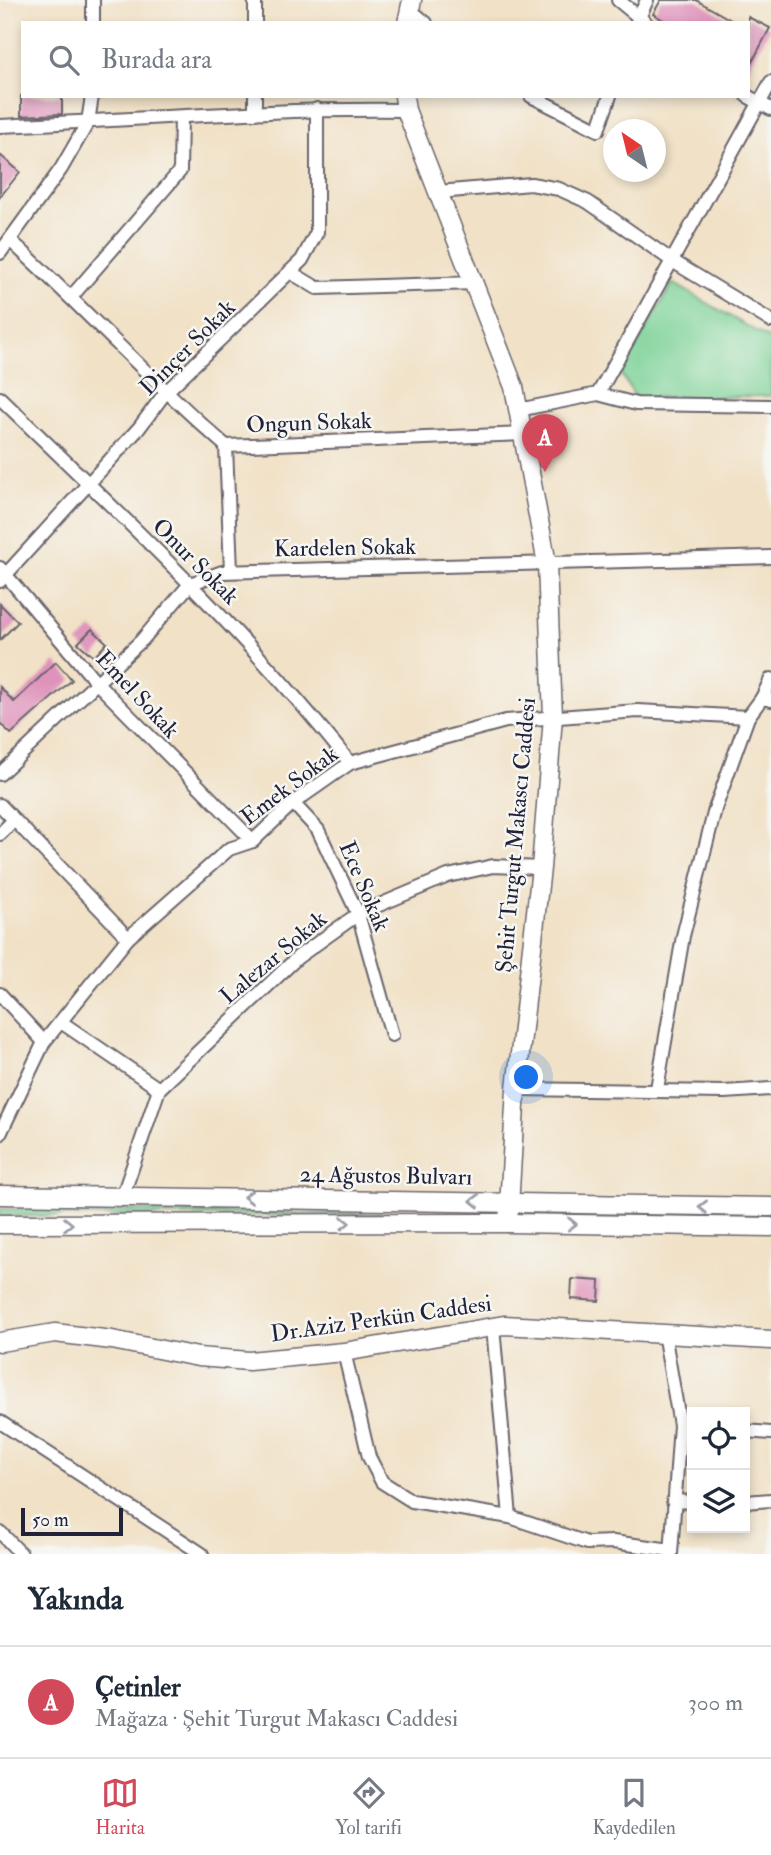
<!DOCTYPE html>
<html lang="tr">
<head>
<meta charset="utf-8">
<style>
	body { margin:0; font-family:"IM FELL Double Pica",serif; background:#f6f6f7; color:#1f2937 }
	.controls { position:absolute; right:21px; bottom:21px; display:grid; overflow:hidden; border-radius:0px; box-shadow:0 4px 10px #0003 }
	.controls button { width:63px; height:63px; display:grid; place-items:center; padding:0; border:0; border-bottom:2px solid #e0e1e3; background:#fff; color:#1f2937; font:35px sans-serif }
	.compass { position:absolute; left:603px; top:119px; width:63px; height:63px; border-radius:50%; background:#fff; box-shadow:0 4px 10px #0003; rotate:325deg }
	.scale { position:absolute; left:21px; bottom:18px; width:102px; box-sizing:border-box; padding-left:7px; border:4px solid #22223b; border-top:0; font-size:19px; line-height:24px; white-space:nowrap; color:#22223b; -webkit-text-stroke:5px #f6f6f2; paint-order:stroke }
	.you { position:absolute; left:527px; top:1078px; width:24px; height:24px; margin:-18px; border:5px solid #fff; border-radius:50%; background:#1a73e8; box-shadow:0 0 0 10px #1a73e833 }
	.badge { display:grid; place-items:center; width:46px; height:46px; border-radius:50%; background:#d1495b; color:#fff; font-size:23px; font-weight:700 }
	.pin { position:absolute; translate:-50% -58px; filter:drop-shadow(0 2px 4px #0008) }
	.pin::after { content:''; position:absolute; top:37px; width:24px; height:21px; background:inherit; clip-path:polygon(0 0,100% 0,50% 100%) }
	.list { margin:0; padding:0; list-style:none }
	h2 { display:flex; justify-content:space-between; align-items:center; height:91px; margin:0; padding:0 28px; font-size:30px }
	h2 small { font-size:23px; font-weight:400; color:#747a83 }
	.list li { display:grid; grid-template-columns:46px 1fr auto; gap:21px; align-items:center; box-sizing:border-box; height:112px; padding:0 28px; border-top:2px solid #e0e1e3 }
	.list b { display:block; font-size:26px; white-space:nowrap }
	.list p { margin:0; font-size:23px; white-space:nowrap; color:#747a83 }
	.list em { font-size:23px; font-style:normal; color:#747a83 }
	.icon { flex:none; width:38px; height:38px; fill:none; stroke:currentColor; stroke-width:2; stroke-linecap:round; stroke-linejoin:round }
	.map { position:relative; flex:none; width:771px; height:1554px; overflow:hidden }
	.search { position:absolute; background:#fff; box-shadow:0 4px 10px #0003; left:21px; right:21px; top:21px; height:77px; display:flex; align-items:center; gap:18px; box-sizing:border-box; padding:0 24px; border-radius:0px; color:#747a83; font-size:26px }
	.sheet { height:203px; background:#fff }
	nav { display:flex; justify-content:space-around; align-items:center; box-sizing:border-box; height:98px; border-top:2px solid #e0e1e3; background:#fff; font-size:19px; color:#747a83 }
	nav a { display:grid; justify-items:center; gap:4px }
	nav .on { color:#d1495b }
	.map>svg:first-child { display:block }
	.green { fill:#7cd296; stroke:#4f7a68; stroke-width:2 }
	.building { fill:#df93bb }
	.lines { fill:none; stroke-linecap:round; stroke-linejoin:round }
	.street-casing { stroke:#6a656c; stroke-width:16 }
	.secondary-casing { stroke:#6a656c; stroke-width:21 }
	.street { stroke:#fff; stroke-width:12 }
	.secondary { stroke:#fff; stroke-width:18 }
	.oneway { stroke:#9c9ca7 }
	.labels { text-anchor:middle; stroke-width:5; stroke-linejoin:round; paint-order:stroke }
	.street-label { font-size:23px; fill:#22223b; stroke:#f6f6f2 }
</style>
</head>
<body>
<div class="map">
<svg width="771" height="1554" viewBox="0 0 771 1554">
	<rect width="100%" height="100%" fill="#f6f6f2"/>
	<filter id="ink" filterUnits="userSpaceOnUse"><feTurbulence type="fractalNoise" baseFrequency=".0143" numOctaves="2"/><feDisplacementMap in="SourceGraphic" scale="14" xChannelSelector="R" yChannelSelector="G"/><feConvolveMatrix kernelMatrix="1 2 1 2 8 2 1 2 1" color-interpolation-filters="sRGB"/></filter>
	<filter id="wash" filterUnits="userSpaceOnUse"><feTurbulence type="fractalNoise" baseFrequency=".00686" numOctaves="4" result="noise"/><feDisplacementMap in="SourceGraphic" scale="28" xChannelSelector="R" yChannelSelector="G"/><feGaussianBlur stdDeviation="1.57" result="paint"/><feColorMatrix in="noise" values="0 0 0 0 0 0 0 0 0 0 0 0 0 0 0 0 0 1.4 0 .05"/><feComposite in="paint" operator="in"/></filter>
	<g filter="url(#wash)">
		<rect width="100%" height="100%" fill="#f1e1c6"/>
		<g class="green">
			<polygon points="673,283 771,340 771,396 636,398 620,373"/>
			<polygon points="0,1209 489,1215 0,1216"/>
		</g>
		<g id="blocks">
			<g class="building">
				<polygon points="661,0 696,0 736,23 669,23 653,14"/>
				<polygon points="748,17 770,28 748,70"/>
				<polygon points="21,96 62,96 62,114 21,116"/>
				<polygon points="0,155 20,172 0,197"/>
				<polygon points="0,604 18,622 0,640"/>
				<polygon points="92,629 107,643 94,657 78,643"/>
				<polygon points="56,662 72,680 11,734 0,723 0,687 14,702"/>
				<polygon points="572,1279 600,1281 599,1301 571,1299"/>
			</g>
		</g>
	</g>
	<g filter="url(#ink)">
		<use href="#blocks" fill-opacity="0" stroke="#6a656c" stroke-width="2"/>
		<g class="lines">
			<defs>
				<g id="street">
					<polyline points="93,0 93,23"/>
					<polyline points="255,0 255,23"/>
					<polyline points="618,0 646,23"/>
					<polyline points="410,10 426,23"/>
					<polyline points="637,22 647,0"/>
					<polyline points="255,96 255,113"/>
					<polyline points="531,96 598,130 610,96"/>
					<polyline points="747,96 771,109"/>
					<path d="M0,126C135,120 271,108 406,110"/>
					<polyline points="439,192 531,184 559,189 588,202 674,262 771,321"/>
					<path d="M11,241C84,308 151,381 226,446L523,434"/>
					<polyline points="0,253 61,169 88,122 92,96"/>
					<polyline points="292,273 317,288 476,283"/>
					<polyline points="72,296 180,171 181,118"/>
					<polyline points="598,394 771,82"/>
					<path d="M0,398C121,515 245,631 350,763"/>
					<polyline points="518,410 598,394 636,404 771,406"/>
					<polyline points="226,446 231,571"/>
					<polyline points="0,568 97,683 253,841"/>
					<polyline points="0,581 139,428 165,393 302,260 317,232 317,109"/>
					<polyline points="762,698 771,679"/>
					<polyline points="0,774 142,640 190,584 222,572 771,557"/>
					<polyline points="293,803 318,830 358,914 392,1035"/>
					<polyline points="0,805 128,938"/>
					<polyline points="0,834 14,820"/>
					<polyline points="0,994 44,1042"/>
					<polyline points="61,1022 159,1089"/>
					<polyline points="516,1089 724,1092 771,1089"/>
					<polyline points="657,1089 683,936 715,809 748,717"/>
					<polyline points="0,1134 44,1042 128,938 229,849 253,841 293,803 350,763 506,721 638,711 748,717 762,698 771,700"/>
					<polyline points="123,1195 159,1089 298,957 358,914 448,876 493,866 541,868"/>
					<polyline points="493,1327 510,1517"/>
					<polyline points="664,1333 680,1425 671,1554"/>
					<polyline points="344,1352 369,1457 382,1482 412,1501 510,1517 587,1543 613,1542 671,1550"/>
					<polyline points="0,1422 202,1554"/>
					<polyline points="745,1431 771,1433"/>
					<polyline points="673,1501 692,1502"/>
					<polyline points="745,1502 771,1500"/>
					<polyline points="1,1533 21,1554"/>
				</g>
				<g id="secondary">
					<polyline points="407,23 412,0"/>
					<polyline points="404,96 406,110 514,387 547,564 553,717 541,868 516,1089 508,1223"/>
					<polyline points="0,1195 771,1207"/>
					<polyline points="0,1224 508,1223 771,1227"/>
					<polyline points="0,1342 55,1333 112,1340 198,1357 249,1361 344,1352 504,1325 771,1340"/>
				</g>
			</defs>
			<use href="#street" class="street-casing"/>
			<use href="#secondary" class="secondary-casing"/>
			<use href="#street" class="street"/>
			<use href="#secondary" class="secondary"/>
		</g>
		<defs><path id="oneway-chevron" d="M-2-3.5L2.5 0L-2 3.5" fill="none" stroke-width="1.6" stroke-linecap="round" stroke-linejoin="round" transform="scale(1.75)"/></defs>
		<g class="oneway">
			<use href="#oneway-chevron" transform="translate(248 1197) rotate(-179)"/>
			<use href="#oneway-chevron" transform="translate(475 1201) rotate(-179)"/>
			<use href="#oneway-chevron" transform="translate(703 1207) rotate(-179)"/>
			<use href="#oneway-chevron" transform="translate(345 1223)"/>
			<use href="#oneway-chevron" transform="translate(68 1224)"/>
			<use href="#oneway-chevron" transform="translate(572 1224) rotate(1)"/>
		</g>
	</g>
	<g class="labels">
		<g class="street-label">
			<text transform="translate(187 347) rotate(-45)" y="8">Dinçer Sokak</text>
			<text transform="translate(309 422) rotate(-2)" y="8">Ongun Sokak</text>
			<text transform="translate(345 547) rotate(-1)" y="8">Kardelen Sokak</text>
			<text transform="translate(196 561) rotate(45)" y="8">Onur Sokak</text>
			<text transform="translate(138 694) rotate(47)" y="8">Emel Sokak</text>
			<text transform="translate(289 785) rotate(-37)" y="8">Emek Sokak</text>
			<text transform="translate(515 835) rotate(-85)" y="8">Şehit Turgut Makascı Caddesi</text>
			<text transform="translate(365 886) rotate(67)" y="8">Ece Sokak</text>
			<text transform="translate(273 957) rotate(-40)" y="8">Lalezar Sokak</text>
			<text transform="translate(386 1175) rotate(1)" y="8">24 Ağustos Bulvarı</text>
			<text transform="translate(381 1318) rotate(-8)" y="8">Dr.Aziz Perkün Caddesi</text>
		</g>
	</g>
</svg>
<div class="controls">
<button><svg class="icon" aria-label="locate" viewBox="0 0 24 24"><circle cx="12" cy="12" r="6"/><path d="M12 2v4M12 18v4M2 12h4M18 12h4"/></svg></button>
<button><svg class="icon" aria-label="layers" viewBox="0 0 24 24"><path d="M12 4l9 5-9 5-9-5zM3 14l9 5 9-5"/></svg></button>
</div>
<svg class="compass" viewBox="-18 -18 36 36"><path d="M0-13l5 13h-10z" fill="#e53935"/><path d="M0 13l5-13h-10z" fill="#747a83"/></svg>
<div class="scale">50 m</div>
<div class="you"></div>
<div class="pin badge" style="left:545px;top:472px">A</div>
<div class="search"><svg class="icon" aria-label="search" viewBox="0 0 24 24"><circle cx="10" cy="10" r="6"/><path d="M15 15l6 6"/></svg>Burada ara</div>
</div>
<section class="sheet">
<h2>Yakında<small></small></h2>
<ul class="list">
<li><span class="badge">A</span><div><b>Çetinler</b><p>Mağaza · Şehit Turgut Makascı Caddesi</p></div><em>300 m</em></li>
</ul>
</section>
<nav>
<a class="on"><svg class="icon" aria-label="map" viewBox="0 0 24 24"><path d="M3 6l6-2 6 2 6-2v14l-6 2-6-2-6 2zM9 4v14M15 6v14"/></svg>Harita</a>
<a><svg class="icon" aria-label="directions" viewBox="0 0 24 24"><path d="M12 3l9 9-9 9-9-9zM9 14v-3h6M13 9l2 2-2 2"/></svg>Yol tarifi</a>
<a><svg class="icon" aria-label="saved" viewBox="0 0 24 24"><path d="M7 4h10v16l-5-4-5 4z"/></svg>Kaydedilen</a>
</nav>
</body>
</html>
